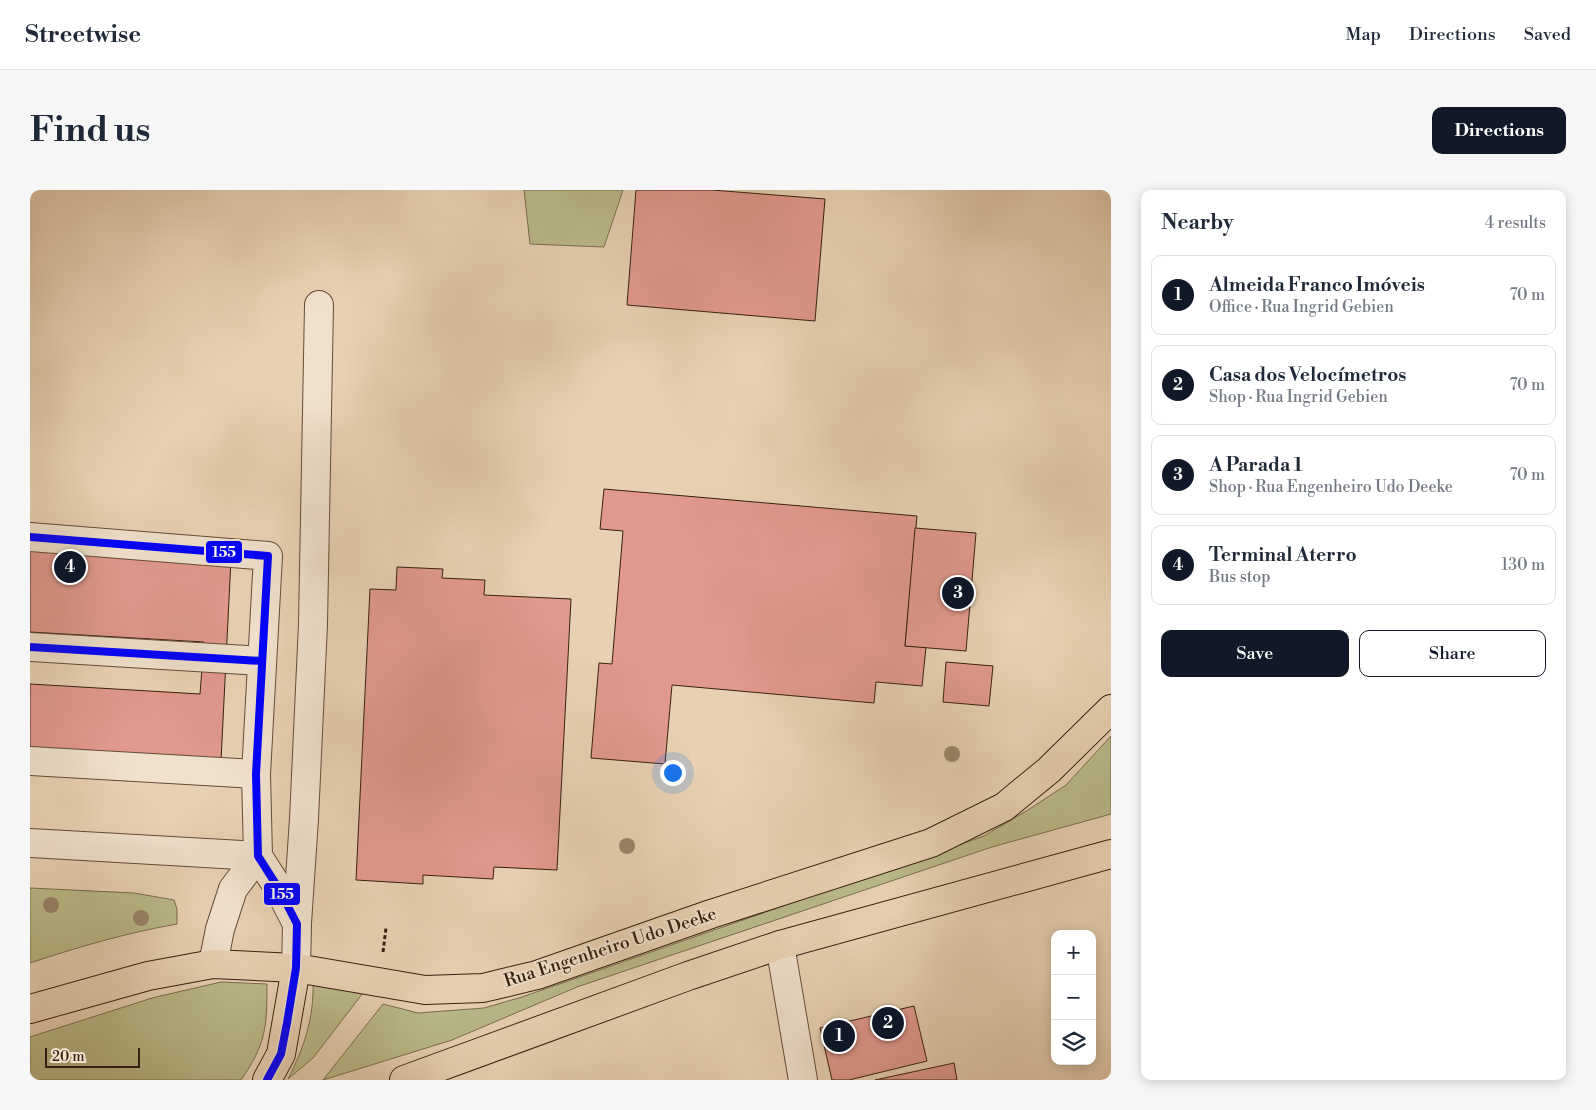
<!DOCTYPE html>
<html lang="en">
<head>
<meta charset="utf-8">
<style>
	body { margin:0; font-family:"Libre Bodoni",serif; background:#f6f6f7; color:#1f2937 }
	.controls { position:absolute; right:15px; bottom:15px; display:grid; overflow:hidden; border-radius:10px; box-shadow:0 2px 12px #0003 }
	.controls button { width:45px; height:45px; display:grid; place-items:center; padding:0; border:0; border-bottom:1px solid #e0e1e3; background:#fff; color:#1f2937; font:25px sans-serif }
	.scale { position:absolute; left:15px; bottom:12px; width:95px; box-sizing:border-box; padding-left:5px; border:2px solid #382010; border-top:0; font-size:14px; line-height:18px; white-space:nowrap; color:#382010; -webkit-text-stroke:4px #f0e1cd; paint-order:stroke }
	.you { position:absolute; left:642px; top:582px; width:18px; height:18px; margin:-12px; border:4px solid #fff; border-radius:50%; background:#1a73e8; box-shadow:0 0 0 8px #1a73e833 }
	.badge { display:grid; place-items:center; width:32px; height:32px; border-radius:50%; background:#111827; color:#fff; font-size:16px; font-weight:700 }
	.pin { position:absolute; translate:-50% -50%; border:2px solid #fff; box-shadow:0 1px 5px #0006 }
	.list { margin:0; padding:0; list-style:none }
	h2 { display:flex; justify-content:space-between; align-items:center; height:65px; margin:0; padding:0 20px; font-size:21px }
	h2 small { font-size:16px; font-weight:400; color:#747a83 }
	.list li { display:grid; grid-template-columns:32px 1fr auto; gap:15px; align-items:center; box-sizing:border-box; height:80px; margin:0 10px 10px; padding:0 10px; border:1px solid #e0e1e3; border-radius:10px }
	.list b { display:block; font-size:19px; white-space:nowrap }
	.list p { margin:0; font-size:16px; white-space:nowrap; color:#747a83 }
	.list em { font-size:16px; font-style:normal; color:#747a83 }
	.actions { display:flex; gap:10px; padding:15px 20px }
	.actions a { flex:1; padding:11px 0; border:1px solid #111827; border-radius:10px; text-align:center; font-size:18px; color:#111827 }
	.actions .main { background:#111827; color:#fff }
	.icon { flex:none; width:28px; height:28px; fill:none; stroke:currentColor; stroke-width:2; stroke-linecap:round; stroke-linejoin:round }
	.map { position:relative; flex:none; width:1081px; height:890px; overflow:hidden; border-radius:10px }
	header { display:flex; align-items:center; gap:30px; box-sizing:border-box; height:70px; padding:0 25px; background:#fff; border-bottom:1px solid #e0e1e3 }
	header strong { font-size:24px }
	nav { display:flex; gap:28px; margin-inline-start:auto; font-size:18px }
	.intro { display:flex; align-items:center; justify-content:space-between; box-sizing:border-box; height:120px; padding:0 30px }
	h1 { margin:0; font-size:35px }
	.button { padding:12px 22px; border-radius:10px; background:#111827; color:#fff; font-size:18px; font-weight:700 }
	main { display:flex; gap:30px; padding:0 30px }
	aside { flex:1; background:#fff; border-radius:10px; box-shadow:0 2px 12px #0003 }
	.map>svg:first-child { display:block }
	.green { fill:#baba89; stroke:#796d4c }
	.building { fill:#e1998e; stroke:#382010 }
	.lines { fill:none; stroke-linecap:round; stroke-linejoin:round }
	.minor-casing { stroke:#644c38; stroke-width:30 }
	.major-casing { stroke:#382010; stroke-width:30 }
	.path { stroke:#382010; stroke-width:3; stroke-dasharray:4 2.5; stroke-linecap:butt }
	.minor { stroke:#f0e1cd; stroke-width:28 }
	.major { stroke:#e8d1b2; stroke-width:28 }
	.bus-1-casing { stroke:#f0e1cd; stroke-width:11 }
	.bus-1 { stroke:#00f; stroke-width:8 }
	.tree { fill:#998569 }
	.labels { text-anchor:middle; stroke-width:4; stroke-linejoin:round; paint-order:stroke }
	.street-label { font-size:18px; fill:#382010; stroke:#f0e1cd }
	.line-badge { stroke:#f0e1cd; stroke-width:2 }
	.badge-label { font-size:14px; text-anchor:middle; font-weight:bold; fill:#fff }
</style>
</head>
<body>
<header>
<strong>Streetwise</strong>
<nav><a>Map</a><a>Directions</a><a>Saved</a></nav>
</header>
<div class="intro"><h1>Find us</h1><a class="button">Directions</a></div>
<main>
<div class="map">
<svg width="1081" height="890" viewBox="0 0 1081 890">
	<rect width="100%" height="100%" fill="#e8d1b2"/>
	<filter id="stains"><feTurbulence type="fractalNoise" baseFrequency=".004" numOctaves="4"/><feColorMatrix values="0 0 0 0 .2 0 0 0 0 .09 0 0 0 0 .02 0 0 0 .5 -.17"/></filter>
	<radialGradient id="worn" r=".72"><stop offset=".6" stop-color="#630" stop-opacity="0"/><stop offset="1" stop-color="#630" stop-opacity=".3"/></radialGradient>
	<g class="green">
		<polygon points="494,0 593,0 574,57 500,54"/>
		<polygon points="1081,546 1081,624 962,657 547,797 422,850 293,890 353,814 388,823 454,818 492,807 954,646 998,620 1036,595"/>
		<path d="M0,698L104,703L144,710L147,719V734C96,743 48,757 0,773Z"/>
		<path d="M191,792L237,794C237,837 236,854 211,890H0V847L122,808Z"/>
		<path d="M283,793L333,803L283,868L258,889C274,858 284,828 283,793Z"/>
	</g>
	<g class="building">
		<polygon points="606,0 682,0 795,9 785,131 597,115"/>
		<polygon points="574,299 887,326 875,456 896,457 892,496 846,492 844,513 642,495 635,574 561,568 569,473 582,474 593,341 570,339"/>
		<polygon points="885,338 946,343 936,461 875,456"/>
		<polygon points="0,359 201,369 190,591 0,582 0,494 170,504 174,452 0,442"/>
		<polygon points="367,377 413,379 412,388 455,390 454,405 541,409 527,680 464,677 463,689 393,685 393,694 326,690 340,399 366,400"/>
		<polygon points="916,472 963,476 959,516 913,512"/>
		<polygon points="884,816 897,871 819,890 802,890 790,838"/>
		<polygon points="924,873 927,890 845,890"/>
	</g>
	<g class="lines">
		<defs>
			<g id="minor">
				<polyline points="0,347 238,366 226,584 228,666 249,699 267,734 266,778"/>
				<polyline points="0,457 232,471"/>
				<polyline points="0,571 226,584"/>
				<polyline points="0,653 228,666"/>
				<polyline points="267,733 274,629 283,434 289,115"/>
				<polyline points="750,755 773,890"/>
				<polyline points="183,774 190,739 203,699 228,666"/>
			</g>
			<g id="major">
				<polyline points="0,819 118,786 183,774 266,778 395,800 453,798 507,785 681,724 901,653 974,617 1019,580 1081,519"/>
				<polyline points="237,890 251,864 266,778"/>
				<polyline points="374,890 658,786 750,755 1081,664"/>
			</g>
		</defs>
		<use href="#minor" class="minor-casing"/>
		<use href="#major" class="major-casing"/>
		<polyline class="path" points="353,762 356,738"/>
		<use href="#minor" class="minor"/>
		<use href="#major" class="major"/>
		<defs>
			<g id="bus-1">
				<polyline points="0,347 238,366 226,584 228,666 249,699 267,734 266,778 257,833 251,864 237,890"/>
				<polyline points="0,457 232,471"/>
			</g>
		</defs>
		<use href="#bus-1" class="bus-1-casing"/>
		<use href="#bus-1" class="bus-1"/>
	</g>
	<g class="tree">
		<circle cx="922" cy="564" r="8"/>
		<circle cx="597" cy="656" r="8"/>
		<circle cx="21" cy="715" r="8"/>
		<circle cx="111" cy="728" r="8"/>
	</g>
	<g class="labels">
		<g class="street-label">
			<text transform="translate(580 757) rotate(-18)" y="6">Rua Engenheiro Udo Deeke</text>
		</g>
	</g>
	<g class="line-badge">
		<rect x="175" y="350" width="38" height="24" rx="5" fill="#00f"/>
		<rect x="233" y="692" width="38" height="24" rx="5" fill="#00f"/>
	</g>
	<g class="badge-label">
		<text x="194" y="367">155</text>
		<text x="252" y="709">155</text>
	</g>
	<rect width="100%" height="100%" filter="url(#stains)"/>
	<rect width="100%" height="100%" fill="url(#worn)"/>
</svg>
<div class="controls">
<button>+</button>
<button>−</button>
<button><svg class="icon" aria-label="layers" viewBox="0 0 24 24"><path d="M12 4l9 5-9 5-9-5zM3 14l9 5 9-5"/></svg></button>
</div>
<div class="scale">20 m</div>
<div class="you"></div>
<div class="pin badge" style="left:809px;top:846px">1</div>
<div class="pin badge" style="left:858px;top:833px">2</div>
<div class="pin badge" style="left:928px;top:403px">3</div>
<div class="pin badge" style="left:40px;top:377px">4</div>
</div>
<aside>
<h2>Nearby<small>4 results</small></h2>
<ul class="list">
<li><span class="badge">1</span><div><b>Almeida Franco Imóveis</b><p>Office · Rua Ingrid Gebien</p></div><em>70 m</em></li>
<li><span class="badge">2</span><div><b>Casa dos Velocímetros</b><p>Shop · Rua Ingrid Gebien</p></div><em>70 m</em></li>
<li><span class="badge">3</span><div><b>A Parada 1</b><p>Shop · Rua Engenheiro Udo Deeke</p></div><em>70 m</em></li>
<li><span class="badge">4</span><div><b>Terminal Aterro</b><p>Bus stop</p></div><em>130 m</em></li>
</ul>
<div class="actions"><a class="main">Save</a><a>Share</a></div>
</aside>
</main>
</body>
</html>
